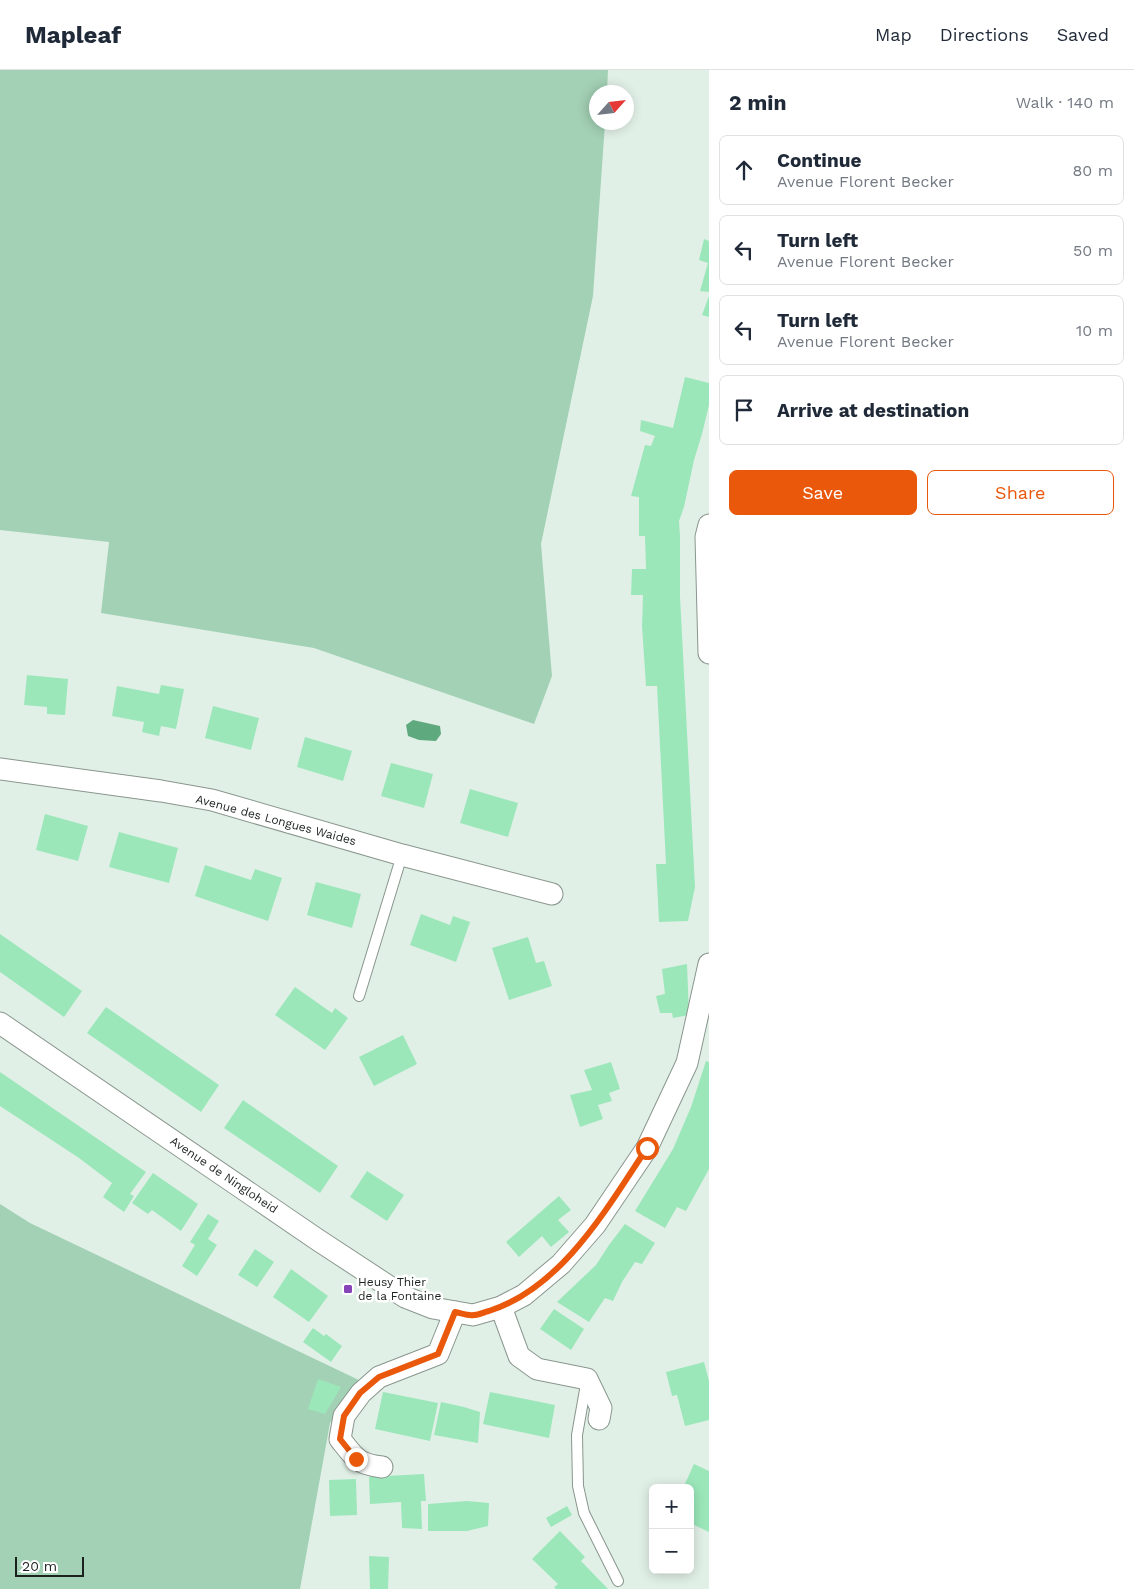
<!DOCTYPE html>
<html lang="en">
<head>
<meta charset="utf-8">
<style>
	body { margin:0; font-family:"Work Sans",sans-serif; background:#f6f6f7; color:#1f2937 }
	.controls { position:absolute; right:15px; bottom:15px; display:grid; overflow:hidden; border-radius:8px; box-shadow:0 2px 12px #0003 }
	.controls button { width:45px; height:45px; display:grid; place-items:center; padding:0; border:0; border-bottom:1px solid #e0e1e3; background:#fff; color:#1f2937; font:25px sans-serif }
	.compass { position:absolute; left:589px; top:15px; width:45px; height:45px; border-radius:50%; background:#fff; box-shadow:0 2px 12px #0003; rotate:63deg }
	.scale { position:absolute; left:15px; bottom:12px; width:69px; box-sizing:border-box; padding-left:5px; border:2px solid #1b211d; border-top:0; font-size:14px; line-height:18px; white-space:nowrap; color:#1b211d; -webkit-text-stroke:4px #fff; paint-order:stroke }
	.stop { position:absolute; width:15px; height:15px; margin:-11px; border:4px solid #ea580c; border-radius:50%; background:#fff }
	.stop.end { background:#ea580c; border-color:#fff; box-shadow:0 1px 5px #0008 }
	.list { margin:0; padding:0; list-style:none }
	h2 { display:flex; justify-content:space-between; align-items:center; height:65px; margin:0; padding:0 20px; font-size:21px }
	h2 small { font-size:16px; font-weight:400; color:#747a83 }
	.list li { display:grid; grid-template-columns:32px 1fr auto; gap:15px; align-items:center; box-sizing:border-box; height:70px; margin:0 10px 10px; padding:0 10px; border:1px solid #e0e1e3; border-radius:8px }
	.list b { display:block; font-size:19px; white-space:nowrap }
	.list p { margin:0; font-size:16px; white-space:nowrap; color:#747a83 }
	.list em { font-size:16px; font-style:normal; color:#747a83 }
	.actions { display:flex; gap:10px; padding:15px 20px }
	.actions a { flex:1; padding:11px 0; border:1px solid #ea580c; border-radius:8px; text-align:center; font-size:18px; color:#ea580c }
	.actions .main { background:#ea580c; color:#fff }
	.icon { flex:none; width:28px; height:28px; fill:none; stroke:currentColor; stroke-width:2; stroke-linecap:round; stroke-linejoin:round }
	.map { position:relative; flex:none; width:709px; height:1519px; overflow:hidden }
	header { display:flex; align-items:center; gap:30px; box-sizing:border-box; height:70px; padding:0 25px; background:#fff; border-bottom:1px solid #e0e1e3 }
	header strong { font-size:24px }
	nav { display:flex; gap:28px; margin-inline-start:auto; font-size:18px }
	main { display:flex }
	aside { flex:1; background:#fff }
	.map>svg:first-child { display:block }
	.green { fill:#a3d1b5 }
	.water { fill:#5fa97f }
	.building { fill:#9be7ba }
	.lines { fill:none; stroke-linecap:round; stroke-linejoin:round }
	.lane-casing { stroke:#89968d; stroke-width:12 }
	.street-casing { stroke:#89968d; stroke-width:23 }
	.lane { stroke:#fff; stroke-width:10 }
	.street { stroke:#fff; stroke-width:21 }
	.route { stroke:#ea580c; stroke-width:6 }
	.poi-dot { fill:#8744b9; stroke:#fff; stroke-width:2 }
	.labels { text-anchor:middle; stroke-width:5; stroke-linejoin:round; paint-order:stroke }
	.street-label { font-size:12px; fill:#1b211d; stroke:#fff }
	.poi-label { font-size:12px; fill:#1b211d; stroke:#fff; text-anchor:start }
</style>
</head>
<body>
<header>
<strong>Mapleaf</strong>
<nav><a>Map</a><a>Directions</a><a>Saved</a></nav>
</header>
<main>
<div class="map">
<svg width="709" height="1519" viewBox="0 0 709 1519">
	<rect width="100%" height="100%" fill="#e1f0e7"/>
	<g class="green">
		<polygon points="0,0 608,0 607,22 596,22 596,52 605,53 593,226 541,474 552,606 534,654 314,578 101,543 109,472 0,460"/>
		<polygon points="0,1134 30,1153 361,1311 330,1353 300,1519 0,1519"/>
	</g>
	<polygon class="water" points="413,650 440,656 441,664 436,671 419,670 408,666 406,655"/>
	<g class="building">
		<polygon points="704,169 709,171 709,222 700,221 708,193 699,190"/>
		<polygon points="709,226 709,247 702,245"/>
		<polygon points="685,307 709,313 709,335 702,364 694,390 684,437 679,451 680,466 680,526 695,817 688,851 659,852 656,794 666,794 657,616 646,616 642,556 643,525 631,525 632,499 646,499 645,466 639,466 639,427 631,426 645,375 651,376 655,366 640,361 641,350 673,358"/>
		<polygon points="27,605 68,609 65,645 47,644 47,637 24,635"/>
		<polygon points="161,615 184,619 176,659 161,656 159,666 142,662 144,652 112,646 117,616 159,624"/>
		<polygon points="213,636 259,648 251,680 205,668"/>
		<polygon points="305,667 352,681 343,711 297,697"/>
		<polygon points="391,693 433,704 424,738 381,726"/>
		<polygon points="470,719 518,733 508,767 460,753"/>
		<polygon points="45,744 88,756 78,791 36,780"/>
		<polygon points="119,762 178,778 169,813 109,797"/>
		<polygon points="205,795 251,810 255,799 282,808 268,851 195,826"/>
		<polygon points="316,812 361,824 352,858 307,845"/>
		<polygon points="421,844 450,855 453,846 470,852 456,892 410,875"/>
		<polygon points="0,864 82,921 64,947 0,902"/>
		<polygon points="528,867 536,893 544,891 552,916 509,930 492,878"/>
		<polygon points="687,894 689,945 673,948 672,943 660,943 656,926 665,924 662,899"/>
		<polygon points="295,917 332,943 335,938 348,948 325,980 275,945"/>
		<polygon points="106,937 219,1015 201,1042 87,963"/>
		<polygon points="403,965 417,994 374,1016 359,987"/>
		<polygon points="706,991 709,992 709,1099 686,1141 677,1137 665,1158 635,1141 673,1079 691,1037"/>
		<polygon points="611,992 620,1019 609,1023 612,1031 598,1035 603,1049 580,1057 570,1025 592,1020 584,1000"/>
		<polygon points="0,1002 146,1102 130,1124 134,1126 124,1142 103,1127 112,1113 79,1088 0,1036"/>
		<polygon points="243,1030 338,1096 320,1123 224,1058"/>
		<polygon points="367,1101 404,1125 387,1151 350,1127"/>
		<polygon points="153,1103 198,1134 181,1161 152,1140 148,1144 132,1133"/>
		<polygon points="559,1126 571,1140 558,1150 569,1162 551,1177 542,1166 519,1187 506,1172"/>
		<polygon points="208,1144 219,1151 208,1169 217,1175 197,1206 182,1196 195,1175 190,1172"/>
		<polygon points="625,1154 655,1173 642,1194 635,1192 622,1212 613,1231 605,1228 589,1252 557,1232 596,1195 609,1175"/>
		<polygon points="255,1179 274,1192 257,1217 238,1205"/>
		<polygon points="291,1199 328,1226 309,1252 273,1227"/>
		<polygon points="554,1239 584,1259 571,1280 540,1259"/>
		<polygon points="313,1258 324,1266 326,1264 342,1276 331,1292 303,1272"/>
		<polygon points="704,1292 709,1311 709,1350 685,1356 677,1325 672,1326 666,1302"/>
		<polygon points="318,1309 341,1317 325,1344 308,1339"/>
		<polygon points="383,1322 438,1333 430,1371 375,1359"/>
		<polygon points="490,1322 555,1335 549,1368 483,1354"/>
		<polygon points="441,1332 464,1337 480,1342 478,1373 434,1365"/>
		<polygon points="694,1394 709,1401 709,1462 690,1453 690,1426 693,1420 690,1418 684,1416"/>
		<polygon points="424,1404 426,1431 421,1431 422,1459 402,1458 401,1432 370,1434 369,1407"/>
		<polygon points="356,1409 357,1445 330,1446 329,1410"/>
		<polygon points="467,1431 489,1433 488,1456 467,1461 428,1461 428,1434"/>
		<polygon points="567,1436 572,1445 551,1457 546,1448"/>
		<polygon points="560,1461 585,1487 581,1491 608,1519 556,1519 554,1517 558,1514 532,1489"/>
		<polygon points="369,1486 389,1487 388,1519 370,1519"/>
	</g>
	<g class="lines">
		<defs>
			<g id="lane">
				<polyline points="359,926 402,785"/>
				<polyline points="586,1314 577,1365 578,1416 584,1443 618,1511"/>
			</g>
			<g id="street">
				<polyline points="709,455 706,467 709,583"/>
				<polyline points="0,699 161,721 212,730 402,785 552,824"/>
				<polyline points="0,953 318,1170 405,1227 433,1238 473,1245 501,1237 524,1225 561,1194 595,1155 647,1078 687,993 709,894"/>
				<polyline points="501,1237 519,1286 537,1299 587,1309 601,1338 599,1349"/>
				<path d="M382,1397C357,1394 355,1388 340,1369L344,1346L361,1323L379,1307L438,1284L455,1242"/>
			</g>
		</defs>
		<use href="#lane" class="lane-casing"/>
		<use href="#street" class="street-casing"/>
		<use href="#lane" class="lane"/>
		<use href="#street" class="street"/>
	</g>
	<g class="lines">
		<path class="route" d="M356,1389L340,1369L344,1346L360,1323L379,1307L438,1284L455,1242C461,1243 468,1246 474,1245C479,1245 484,1242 489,1241C562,1218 607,1138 647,1078"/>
	</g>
	<rect class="poi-dot" x="343" y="1214" width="10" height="10" rx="2.5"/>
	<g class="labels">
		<g class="street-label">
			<text transform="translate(276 750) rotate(15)" y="4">Avenue des Longues Waides</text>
			<text transform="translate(224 1105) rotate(34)" y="4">Avenue de Ningloheid</text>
		</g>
		<g class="poi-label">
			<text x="358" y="1216">Heusy Thier<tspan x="358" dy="14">de la Fontaine</tspan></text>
		</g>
	</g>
</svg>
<div class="controls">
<button>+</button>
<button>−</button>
</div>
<svg class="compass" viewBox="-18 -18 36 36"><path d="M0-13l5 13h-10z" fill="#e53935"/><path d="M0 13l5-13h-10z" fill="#747a83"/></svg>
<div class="scale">20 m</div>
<div class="stop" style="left:647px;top:1078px"></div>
<div class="stop end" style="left:356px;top:1389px"></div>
</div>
<aside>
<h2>2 min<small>Walk · 140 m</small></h2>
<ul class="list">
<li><svg class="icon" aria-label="ahead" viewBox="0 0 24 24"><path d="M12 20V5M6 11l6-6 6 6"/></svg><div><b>Continue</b><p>Avenue Florent Becker</p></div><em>80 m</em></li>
<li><svg class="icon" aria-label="left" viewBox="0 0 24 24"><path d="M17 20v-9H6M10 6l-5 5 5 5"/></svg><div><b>Turn left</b><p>Avenue Florent Becker</p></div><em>50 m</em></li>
<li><svg class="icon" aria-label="left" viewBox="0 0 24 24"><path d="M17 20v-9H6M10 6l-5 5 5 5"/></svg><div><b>Turn left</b><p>Avenue Florent Becker</p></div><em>10 m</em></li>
<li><svg class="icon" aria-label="arrive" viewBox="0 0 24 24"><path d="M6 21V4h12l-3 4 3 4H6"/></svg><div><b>Arrive at destination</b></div></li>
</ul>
<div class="actions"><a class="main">Save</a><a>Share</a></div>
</aside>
</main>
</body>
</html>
